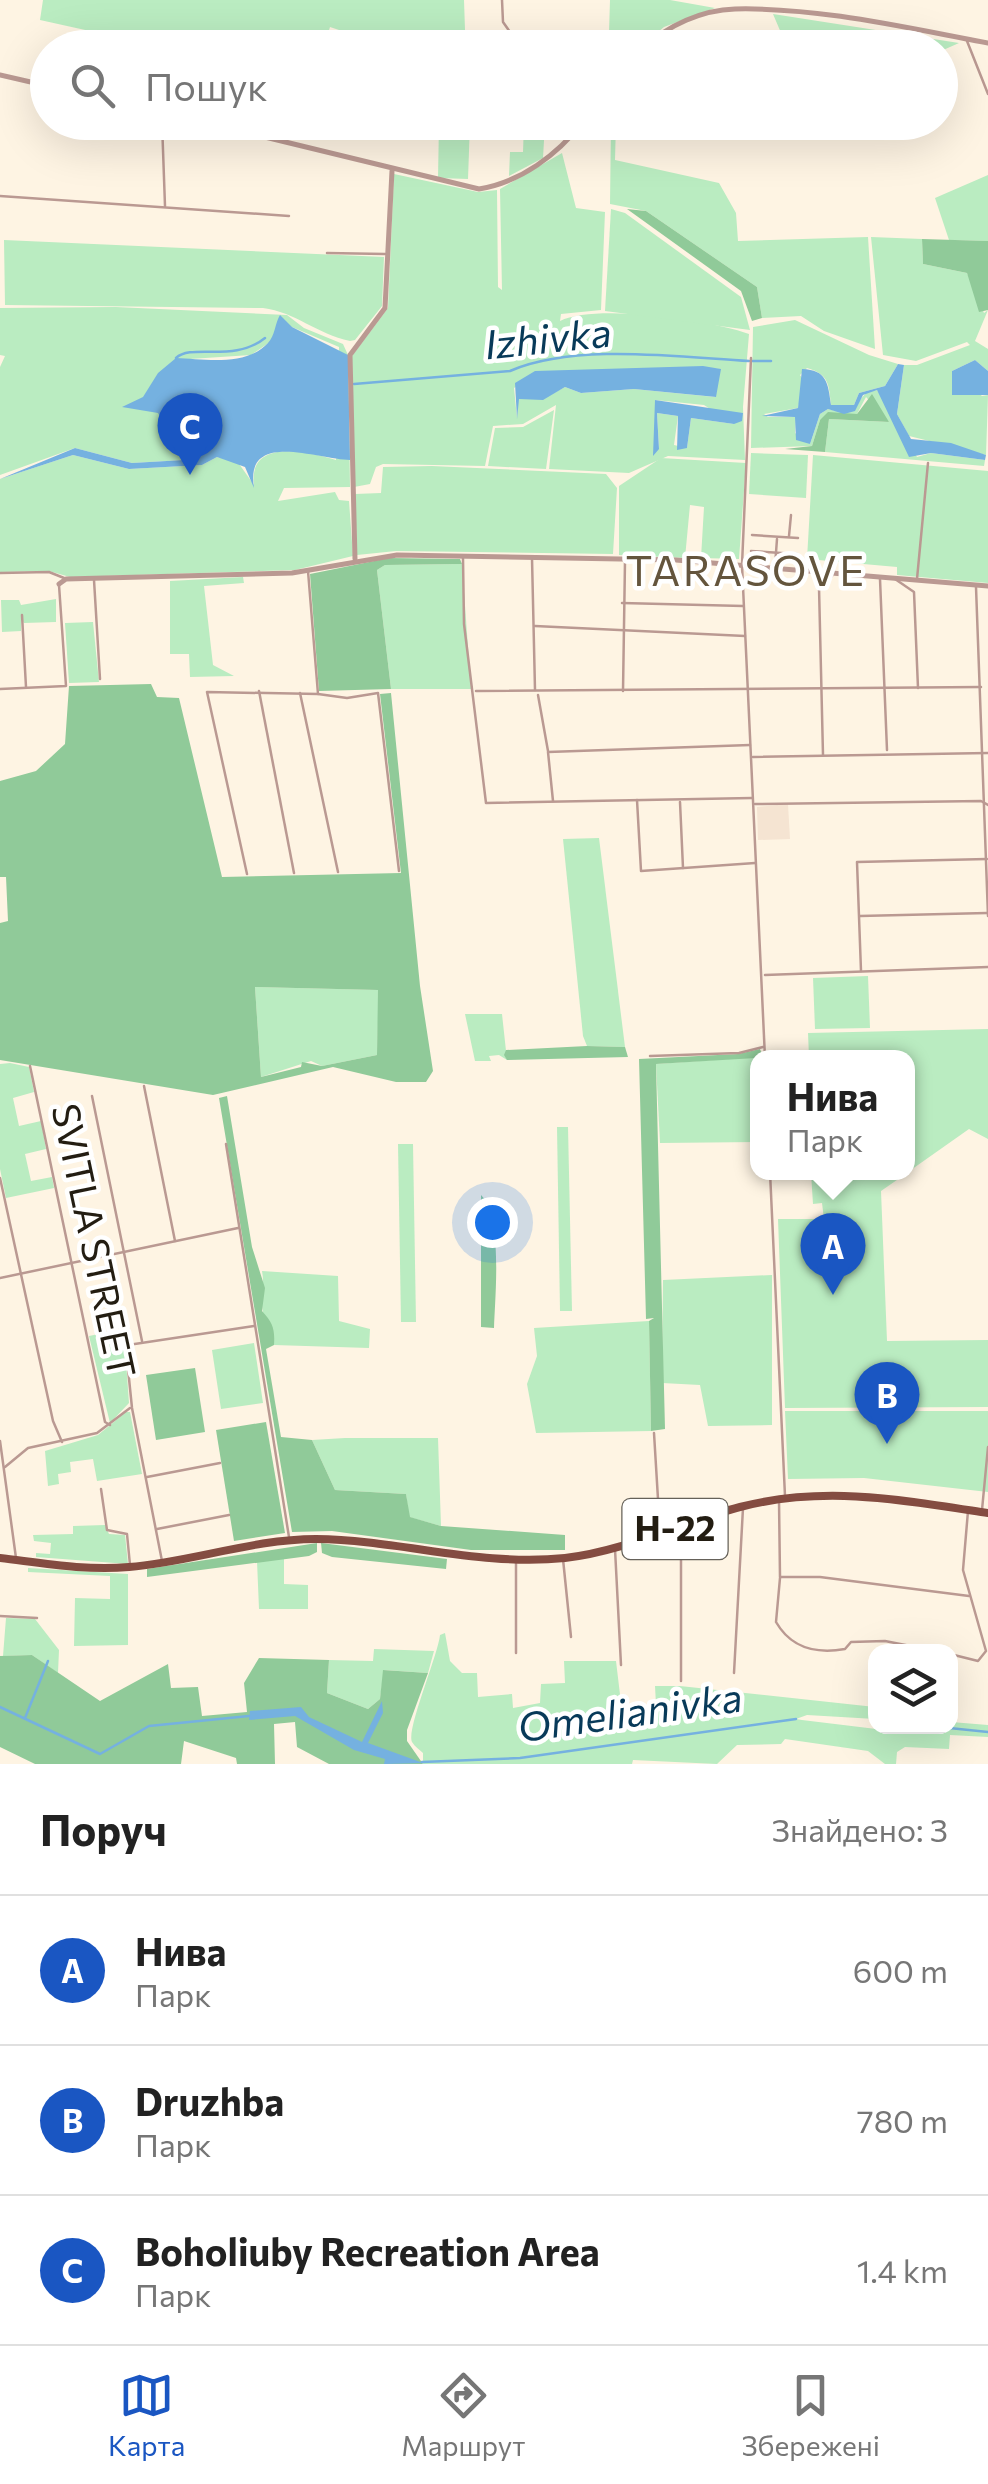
<!DOCTYPE html>
<html lang="uk">
<head>
<meta charset="utf-8">
<style>
	body { margin:0; font-family:Commissioner,sans-serif; background:#f2f2f2; color:#222 }
	.controls { position:absolute; right:30px; bottom:30px; display:grid; overflow:hidden; border-radius:20px; box-shadow:0 10px 40px #0002 }
	.controls button { width:90px; height:90px; display:grid; place-items:center; padding:0; border:0; border-bottom:2px solid #e0e0e0; background:#fff; color:#222; font:50px sans-serif }
	.you { position:absolute; left:492px; top:1222px; width:35px; height:35px; margin:-25px; border:8px solid #fff; border-radius:50%; background:#1a73e8; box-shadow:0 0 0 15px #1a73e833 }
	.badge { display:grid; place-items:center; width:65px; height:65px; border-radius:50%; background:#1a56c2; color:#fff; font-size:32px; font-weight:700 }
	.pin { position:absolute; translate:-50% -82px; filter:drop-shadow(0 2px 5px #0008) }
	.pin::after { content:''; position:absolute; top:52px; width:35px; height:30px; background:inherit; clip-path:polygon(0 0,100% 0,50% 100%) }
	.popup { position:absolute; left:750px; top:1050px; width:165px; height:130px; box-sizing:border-box; display:grid; place-content:center; border-radius:20px; background:#fff; filter:drop-shadow(0 2px 8px #0005); font-size:32px; white-space:nowrap; color:#767676 }
	.popup b { font-size:38px; color:#222 }
	.popup::after { content:''; position:absolute; left:50%; top:100%; margin-left:-20px; border:20px solid transparent; border-top-color:#fff }
	.list { margin:0; padding:0; list-style:none }
	h2 { display:flex; justify-content:space-between; align-items:center; height:130px; margin:0; padding:0 40px; font-size:42px }
	h2 small { font-size:32px; font-weight:400; color:#767676 }
	.list li { display:grid; grid-template-columns:65px 1fr auto; gap:30px; align-items:center; box-sizing:border-box; height:150px; padding:0 40px; border-top:2px solid #e0e0e0 }
	.list b { display:block; font-size:38px; white-space:nowrap }
	.list p { margin:0; font-size:32px; white-space:nowrap; color:#767676 }
	.list em { font-size:32px; font-style:normal; color:#767676 }
	.icon { flex:none; width:55px; height:55px; fill:none; stroke:currentColor; stroke-width:2; stroke-linecap:round; stroke-linejoin:round }
	.map { position:relative; flex:none; width:988px; height:1764px; overflow:hidden }
	.search { position:absolute; background:#fff; box-shadow:0 10px 40px #0002; left:30px; right:30px; top:30px; height:110px; display:flex; align-items:center; gap:25px; box-sizing:border-box; padding:0 35px; border-radius:55px; color:#767676; font-size:38px }
	.sheet { height:580px; background:#fff }
	nav { display:flex; justify-content:space-around; align-items:center; box-sizing:border-box; height:140px; border-top:2px solid #e0e0e0; background:#fff; font-size:28px; color:#767676 }
	nav a { display:grid; justify-items:center; gap:5px }
	nav .on { color:#1a56c2 }
	.map>svg:first-child { display:block }
	.education { fill:#f5e4d2 }
	.green { fill:#baecc1; fill-rule:evenodd }
	.forest { fill:#90ca99; fill-rule:evenodd }
	.water { fill:#75b1e0 }
	.lines { fill:none; stroke-linecap:round; stroke-linejoin:round }
	.stream { stroke:#75b1e0; stroke-width:2.5 }
	.minor { stroke:#ba9992; stroke-width:2.5 }
	.tertiary { stroke:#ba9992; stroke-width:5 }
	.primary { stroke:#844c41; stroke-width:8 }
	.labels { text-anchor:middle; stroke-width:9; stroke-linejoin:round; paint-order:stroke }
	.shield { fill:#fff; stroke:#656159; stroke-width:2.5 }
	.shield-label { font-size:35px; font-weight:bold; fill:#231d12 }
	.street-label { font-size:38px; fill:#231d12; stroke:#fff }
	.water-label { font-size:40px; font-style:italic; fill:#083a59; stroke:#fff }
	.quarter-label { font-size:42px; letter-spacing:2.5px; fill:#64553d; stroke:#fff }
</style>
</head>
<body>
<div class="map">
<svg width="988" height="1764" viewBox="0 0 988 1764">
	<rect width="100%" height="100%" fill="#fef4e3"/>
	<polygon class="education" points="788,804 790,839 758,840 757,807"/>
	<g class="green">
		<polygon points="43,0 464,0 465,30 511,37 510,47 341,47 345,32 330,27 324,47 162,47 40,20"/>
		<polygon points="610,0 670,0 715,8 664,27 640,47 616,47 617,34 609,33"/>
		<polygon points="773,14 959,43 941,51 866,44 787,47"/>
		<polygon points="439,123 470,123 468,179 438,178"/>
		<polygon points="524,123 545,123 543,158 509,176 510,152 523,152"/>
		<polygon points="611,123 616,123 615,160 719,183 736,213 738,241 868,237 875,349 824,331 801,316 762,318 757,287 646,211 610,204"/>
		<path d="M562,153L576,208L605,212L601,310L561,314L560,321C595,303 711,320 749,334L743,407L745,460L668,456L629,473L549,469L556,405L523,424L493,426L485,466L383,464L376,467L370,484L354,487L352,356L388,308L394,174L478,192L497,190L498,287L502,290L500,189ZM690,367L720,369L715,397L634,389L581,393L565,387L550,395L518,399L517,418L514,388L533,375ZM655,400L704,405L734,424L691,418L687,448L674,445L678,416L657,413L659,448L655,450Z"/>
		<polygon points="988,175 988,241 949,240 935,198"/>
		<polygon points="611,209 625,213 741,297 750,330 605,311"/>
		<polygon points="871,237 922,239 923,264 967,273 984,313 988,310 975,341 988,349 988,371 975,360 952,371 982,396 988,395 986,455 909,436 897,414 904,365 917,365 970,345 967,342 916,361 883,355"/>
		<path d="M4,240L384,257L382,306L355,340L350,341C317,334 295,312 263,308L5,305Z"/>
		<path d="M116,307L287,315L304,328L343,344L348,355L350,487L284,488L278,501L335,492L339,500L349,501L353,556L295,570L70,577L49,571L0,572V479L73,455L129,469L202,465L217,457L237,461L254,485C248,438 307,451 336,460L339,347L292,327L251,355L190,359L197,451L184,460L132,463L75,448L0,475V367L5,356L0,355V308Z"/>
		<path d="M795,320L869,355L898,364L885,386L859,393L854,405H831C829,385 829,374 807,368L800,375L804,381L798,408L764,414L768,417H796L795,433L810,444L820,414L828,409C852,416 853,407 867,392L877,390L917,457L931,453L985,460L984,466L825,452L829,419L889,422L866,397L857,414L820,420L812,446L751,448L753,327Z"/>
		<polygon points="554,410 546,469 488,466 495,428 523,427"/>
		<polygon points="751,453 808,455 806,498 749,494"/>
		<polygon points="813,455 988,471 988,583 897,575 897,567 807,559"/>
		<polygon points="661,458 746,463 739,559 701,558 704,507 690,505 685,558 619,555 619,486"/>
		<polygon points="432,466 606,474 617,488 613,554 396,551 357,555 355,494 381,493 383,467"/>
		<polygon points="462,564 471,689 391,689 377,570 385,565"/>
		<polygon points="243,577 244,583 204,586 213,665 234,676 190,677 189,654 170,654 170,581"/>
		<polygon points="56,599 56,622 24,623 21,619 21,631 2,632 1,600 19,600 21,605"/>
		<polygon points="93,622 99,682 69,683 65,623"/>
		<polygon points="599,838 625,1047 587,1046 583,1036 563,839"/>
		<polygon points="868,976 870,1028 815,1029 813,978"/>
		<polygon points="255,987 379,990 377,1055 322,1066 311,1061 261,1077"/>
		<polygon points="465,1014 502,1014 507,1060 499,1055 489,1056 491,1061 475,1061"/>
		<polygon points="988,1029 988,1139 969,1129 908,1172 908,1058 809,1057 808,1033"/>
		<polygon points="757,1057 758,1142 660,1143 656,1064"/>
		<polygon points="10,1063 29,1067 34,1092 13,1098 19,1126 41,1121 46,1149 25,1154 31,1181 52,1177 54,1188 6,1198 0,1169 0,1064"/>
		<polygon points="557,1127 568,1127 572,1311 560,1311"/>
		<polygon points="398,1144 413,1144 416,1322 401,1322"/>
		<polygon points="811,1173 907,1173 881,1191 887,1341 988,1340 988,1407 785,1408 778,1219 824,1219 822,1203 813,1204"/>
		<path d="M262,1271L338,1276L339,1321L370,1329L369,1348L274,1345C275,1331 267,1326 263,1313C260,1301 265,1285 262,1271Z"/>
		<polygon points="772,1275 772,1425 708,1426 700,1385 662,1383 663,1280"/>
		<polygon points="649,1321 651,1431 536,1433 527,1384 537,1356 534,1328"/>
		<polygon points="113,1331 116,1344 125,1348 129,1403 110,1423 89,1336"/>
		<polygon points="254,1343 263,1403 221,1409 212,1350"/>
		<polygon points="785,1411 988,1411 988,1492 864,1478 788,1479"/>
		<polygon points="126,1412 130,1412 142,1474 97,1481 93,1459 70,1462 71,1472 58,1474 59,1484 48,1486 45,1451 98,1435"/>
		<polygon points="345,1438 438,1438 441,1526 409,1517 406,1494 335,1490 312,1440"/>
		<polygon points="105,1525 109,1534 125,1535 128,1564 36,1557 36,1553 50,1554 51,1543 34,1541 33,1535 73,1534 73,1526"/>
		<polygon points="284,1558 284,1584 308,1585 308,1609 259,1609 257,1561"/>
		<polygon points="28,1568 128,1574 128,1645 74,1646 75,1598 110,1599 110,1576 28,1572"/>
		<polygon points="6,1618 35,1619 59,1650 58,1673 32,1655 3,1656"/>
		<path d="M445,1633L450,1661L462,1673H477L478,1697L512,1694L513,1708L540,1703L541,1684L565,1683L564,1661H616L624,1728L657,1723L655,1686H680L875,1707V1719L807,1715L796,1719L802,1720L901,1732L902,1727L950,1726L951,1722L988,1725V1737L950,1735L949,1749L905,1747L897,1752L896,1764H885L868,1751L785,1739L781,1744L737,1745L717,1764L633,1760L632,1764H423V1753C420,1750 415,1747 412,1742C406,1730 438,1655 440,1635Z"/>
		<polygon points="374,1649 434,1651 428,1673 384,1670 380,1699 368,1709 327,1693 329,1660 373,1661"/>
	</g>
	<g class="forest">
		<polygon points="627,209 646,211 757,287 762,318 752,321 741,291"/>
		<polygon points="922,239 988,241 988,310 979,312 967,273 923,264"/>
		<polygon points="872,394 889,422 829,419 825,452 785,449 812,446 820,420 828,412 857,414"/>
		<polygon points="389,558 460,559 462,564 385,565 377,570 391,689 319,691 310,574"/>
		<path d="M151,684L157,697L179,698L222,877L401,873L380,694L391,693L420,986L433,1071L426,1082H396L333,1067L213,1095L0,1060V923L8,921L6,877H0V781L36,771L65,744L69,686ZM255,987L378,990L377,1055L322,1066L302,1062L301,1067L261,1077Z"/>
		<polygon points="587,1046 625,1047 628,1057 507,1060 504,1055 506,1050"/>
		<polygon points="760,1049 763,1057 758,1058 758,1144 756,1058 656,1064 665,1429 651,1431 649,1321 654,1318 646,1319 639,1059 738,1054"/>
		<path d="M227,1096L252,1247L265,1288L262,1311C273,1323 275,1329 274,1345L266,1349L281,1437L312,1440L335,1490L406,1494L410,1517L441,1526L565,1535V1550H471L332,1531L292,1532L219,1098Z"/>
		<path d="M481,1195C503,1217 495,1296 494,1328L481,1327Z"/>
		<polygon points="195,1368 205,1432 156,1440 146,1375"/>
		<polygon points="266,1422 285,1533 234,1541 216,1430"/>
		<polygon points="317,1543 317,1552 309,1556 147,1577 147,1569"/>
		<polygon points="321,1543 447,1559 446,1569 332,1557 322,1553"/>
		<polygon points="32,1655 100,1701 168,1664 171,1688 198,1687 202,1716 247,1712 244,1683 259,1658 329,1660 327,1693 368,1709 380,1699 383,1670 428,1673 407,1730 407,1741 423,1764 329,1764 297,1747 295,1722 274,1724 275,1764 237,1764 236,1758 184,1741 181,1764 35,1764 0,1747 0,1656"/>
	</g>
	<g class="water">
		<path d="M280,315L292,327L348,355L350,460C319,460 244,429 254,488L245,467L217,457L202,465L129,469L73,455L0,479L75,448L132,463L184,460L183,441L170,434L158,413L122,407L143,397L158,373L176,358C204,359 246,367 268,343C275,336 275,323 280,315Z"/>
		<polygon points="975,360 988,371 988,395 952,395 952,371"/>
		<path d="M898,364L904,365L897,414L911,439L951,443L986,455L985,460L931,453L909,457L877,390L863,395L855,411L844,414L828,409L820,414L810,444L796,440L795,417L762,416L798,408L802,369C827,370 828,383 831,405H854L859,393L885,386Z"/>
		<polygon points="703,366 721,369 716,397 634,389 581,393 565,387 543,400 519,399 517,419 515,383 535,371"/>
		<polygon points="655,400 743,413 742,421 734,424 691,418 687,448 677,450 678,416 657,413 659,449 653,456"/>
		<polygon points="382,1701 383,1713 368,1743 423,1763 384,1764 385,1759 354,1750 295,1716 249,1720 250,1711 301,1707 309,1717 362,1742"/>
	</g>
	<g class="lines">
		<g class="stream">
			<path d="M176,358C192,343 234,363 265,338"/>
			<polyline points="752,361 771,361"/>
			<path d="M354,384L510,371C575,343 678,357 749,361"/>
			<polyline points="0,1707 100,1754 149,1726 249,1716"/>
			<polyline points="25,1718 48,1661"/>
			<polyline points="930,1726 988,1732"/>
			<polyline points="422,1762 520,1758 796,1719"/>
		</g>
		<g class="minor">
			<polyline points="502,0 503,22 510,32 608,38 614,48"/>
			<polyline points="967,41 988,94"/>
			<polyline points="162,122 165,206"/>
			<polyline points="0,196 289,216"/>
			<polyline points="327,253 385,254"/>
			<polyline points="751,358 742,565 765,1058"/>
			<polyline points="752,535 798,538"/>
			<polyline points="789,536 791,515"/>
			<polyline points="751,551 797,554"/>
			<polyline points="463,558 464,624 486,803 752,798"/>
			<polyline points="532,558 535,690"/>
			<polyline points="775,566 777,539"/>
			<polyline points="308,571 318,694 347,698 378,693 399,871"/>
			<polyline points="0,573 49,572 64,578"/>
			<polyline points="880,579 887,750"/>
			<polyline points="895,579 914,592 918,688"/>
			<polyline points="917,579 928,463"/>
			<polyline points="94,580 100,679"/>
			<polyline points="976,587 988,916"/>
			<polyline points="622,603 743,606"/>
			<polyline points="22,615 26,687"/>
			<polyline points="535,626 745,636"/>
			<polyline points="0,689 66,686 59,585"/>
			<polyline points="259,691 294,873"/>
			<polyline points="476,691 981,687"/>
			<polyline points="623,691 625,561"/>
			<polyline points="300,693 338,872"/>
			<polyline points="538,695 548,751"/>
			<polyline points="823,755 819,587 832,576"/>
			<polyline points="753,757 988,753"/>
			<polyline points="637,800 641,871 755,863"/>
			<polyline points="553,801 548,752 750,745"/>
			<polyline points="680,802 683,868"/>
			<polyline points="755,804 981,801 988,805"/>
			<polyline points="247,874 207,692 318,694"/>
			<polyline points="860,916 987,913"/>
			<polyline points="861,971 857,862 987,859"/>
			<polyline points="765,975 988,967"/>
			<polyline points="650,1056 739,1053 763,1047"/>
			<polyline points="30,1066 105,1422 110,1425"/>
			<polyline points="144,1086 175,1241"/>
			<polyline points="92,1096 142,1341"/>
			<polyline points="226,1144 289,1537"/>
			<polyline points="770,1172 785,1496"/>
			<polyline points="0,1178 53,1421 62,1442"/>
			<polyline points="0,1278 238,1228"/>
			<polyline points="654,1433 660,1532"/>
			<polyline points="0,1441 16,1558"/>
			<polyline points="5,1467 28,1448 97,1433 130,1408"/>
			<polyline points="147,1477 220,1463"/>
			<polyline points="101,1489 107,1530 127,1534 130,1565"/>
			<polyline points="779,1500 780,1577 820,1577 969,1596"/>
			<polyline points="982,1510 988,1447"/>
			<polyline points="157,1529 229,1515"/>
			<polyline points="615,1549 621,1665"/>
			<polyline points="563,1559 571,1637"/>
			<polyline points="162,1561 132,1408 126,1349 128,1345 254,1326"/>
			<polyline points="516,1562 516,1653"/>
			<path d="M780,1578L776,1622C791,1648 817,1654 845,1649L851,1642L885,1641L941,1652"/>
			<polyline points="0,1616 37,1618"/>
			<polyline points="950,1654 978,1661 986,1651 963,1570 968,1511"/>
			<polyline points="734,1673 743,1508"/>
			<polyline points="681,1681 681,1528"/>
		</g>
		<g class="tertiary">
			<path d="M644,48C668,25 702,10 735,9C818,7 907,28 988,43"/>
			<polyline points="0,75 48,86"/>
			<path d="M203,122L479,189C521,182 557,155 583,122"/>
			<polyline points="355,559 350,355 385,308 392,171"/>
			<polyline points="59,584 66,579 292,573 397,555 676,560 988,586"/>
		</g>
		<path class="primary" d="M0,1558C42,1563 86,1571 129,1567C191,1562 253,1539 316,1539C400,1540 481,1567 565,1558C627,1551 681,1522 740,1507C824,1485 904,1500 988,1513"/>
	</g>
	<g class="labels">
		<rect class="shield" x="622.5" y="1499" width="105" height="60" rx="8"/>
		<g class="shield-label">
			<text x="675" y="1541">Н-22</text>
		</g>
		<g class="street-label">
			<text transform="translate(93 1241) rotate(78)" y="13">SVITLA STREET</text>
		</g>
		<g class="water-label">
			<text transform="translate(548 339) rotate(-6)" y="14">Izhivka</text>
			<text transform="translate(630 1713) rotate(-8)" y="14">Omelianivka</text>
		</g>
		<g class="quarter-label">
			<text x="746" y="586">TARASOVE</text>
		</g>
	</g>
</svg>
<div class="controls">
<button><svg class="icon" aria-label="layers" viewBox="0 0 24 24"><path d="M12 4l9 5-9 5-9-5zM3 14l9 5 9-5"/></svg></button>
</div>
<div class="you"></div>
<div class="pin badge" style="left:833px;top:1295px">A</div>
<div class="popup"><b>Нива</b>Парк</div>
<div class="pin badge" style="left:887px;top:1444px">B</div>
<div class="pin badge" style="left:190px;top:475px">C</div>
<div class="search"><svg class="icon" aria-label="search" viewBox="0 0 24 24"><circle cx="10" cy="10" r="6"/><path d="M15 15l6 6"/></svg>Пошук</div>
</div>
<section class="sheet">
<h2>Поруч<small>Знайдено: 3</small></h2>
<ul class="list">
<li><span class="badge">A</span><div><b>Нива</b><p>Парк</p></div><em>600 m</em></li>
<li><span class="badge">B</span><div><b>Druzhba</b><p>Парк</p></div><em>780 m</em></li>
<li><span class="badge">C</span><div><b>Boholiuby Recreation Area</b><p>Парк</p></div><em>1.4 km</em></li>
</ul>
</section>
<nav>
<a class="on"><svg class="icon" aria-label="map" viewBox="0 0 24 24"><path d="M3 6l6-2 6 2 6-2v14l-6 2-6-2-6 2zM9 4v14M15 6v14"/></svg>Карта</a>
<a><svg class="icon" aria-label="directions" viewBox="0 0 24 24"><path d="M12 3l9 9-9 9-9-9zM9 14v-3h6M13 9l2 2-2 2"/></svg>Маршрут</a>
<a><svg class="icon" aria-label="saved" viewBox="0 0 24 24"><path d="M7 4h10v16l-5-4-5 4z"/></svg>Збережені</a>
</nav>
</body>
</html>
